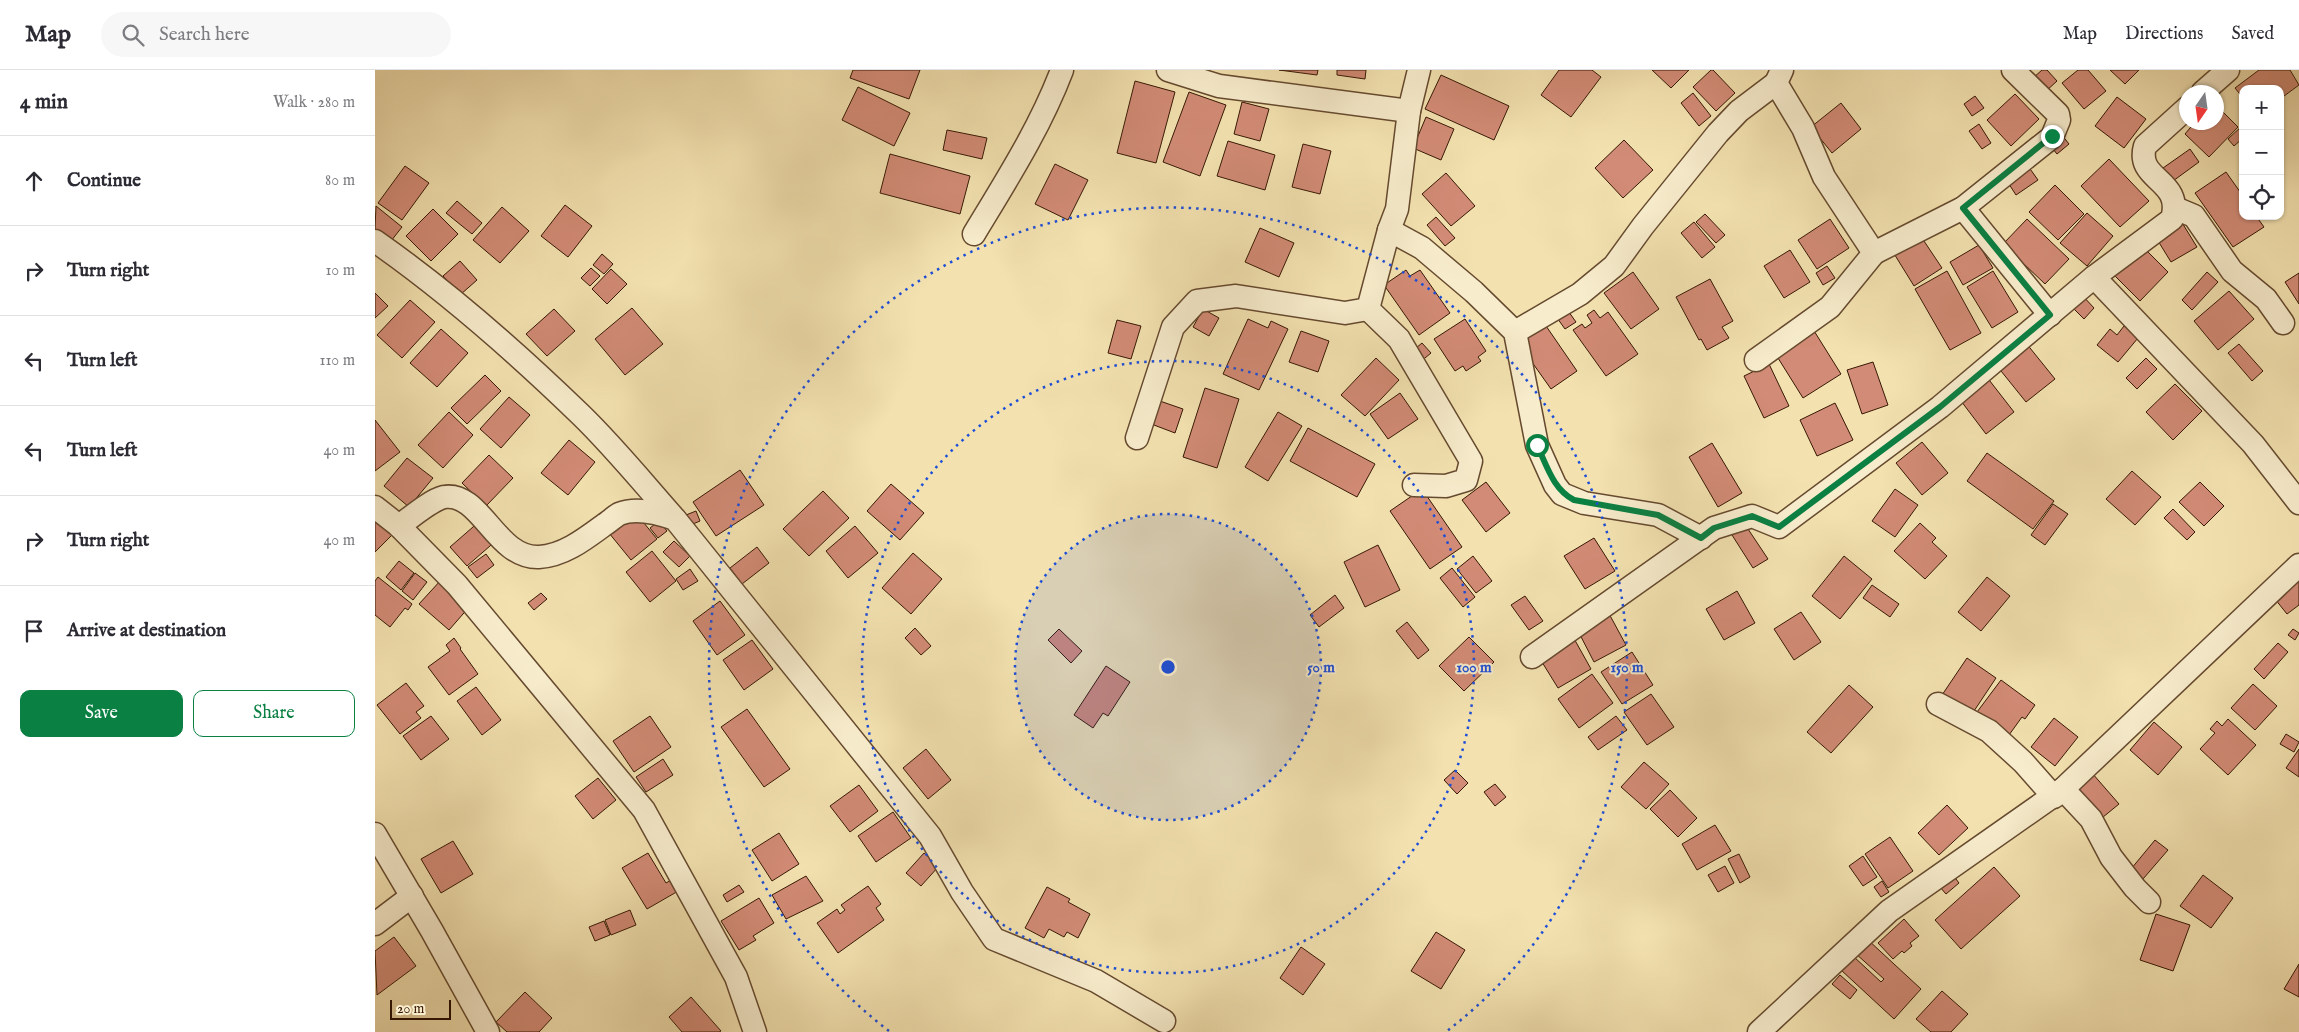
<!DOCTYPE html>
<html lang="en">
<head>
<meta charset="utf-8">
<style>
	body { margin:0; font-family:"IM FELL English",serif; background:#f7f7f7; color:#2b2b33 }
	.controls { position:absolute; right:15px; top:15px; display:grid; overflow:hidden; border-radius:10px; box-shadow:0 1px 4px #0004 }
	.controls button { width:45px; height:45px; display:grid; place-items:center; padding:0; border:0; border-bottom:1px solid #e1e1e2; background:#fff; color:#2b2b33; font:25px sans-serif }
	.compass { position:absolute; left:1804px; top:15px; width:45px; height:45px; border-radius:50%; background:#fff; box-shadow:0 1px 4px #0004; rotate:193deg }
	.scale { position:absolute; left:15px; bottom:12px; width:61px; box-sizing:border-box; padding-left:5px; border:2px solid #371804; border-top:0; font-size:14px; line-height:18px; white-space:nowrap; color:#371804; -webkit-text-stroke:4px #f7eccc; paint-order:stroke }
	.stop { position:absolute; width:15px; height:15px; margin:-11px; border:4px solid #0b8043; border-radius:50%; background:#fff }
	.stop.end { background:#0b8043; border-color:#fff; box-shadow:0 1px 5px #0008 }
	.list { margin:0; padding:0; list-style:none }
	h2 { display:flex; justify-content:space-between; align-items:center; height:65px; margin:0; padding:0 20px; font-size:21px }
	h2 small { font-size:16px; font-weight:400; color:#7c7c81 }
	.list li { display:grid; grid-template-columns:32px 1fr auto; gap:15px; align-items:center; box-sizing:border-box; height:90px; padding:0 20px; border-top:1px solid #e1e1e2 }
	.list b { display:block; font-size:19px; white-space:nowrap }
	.list em { font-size:16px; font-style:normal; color:#7c7c81 }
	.actions { display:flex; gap:10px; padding:15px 20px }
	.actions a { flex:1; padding:11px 0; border:1px solid #0b8043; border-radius:10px; text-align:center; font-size:18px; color:#0b8043 }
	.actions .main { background:#0b8043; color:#fff }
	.icon { flex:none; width:28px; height:28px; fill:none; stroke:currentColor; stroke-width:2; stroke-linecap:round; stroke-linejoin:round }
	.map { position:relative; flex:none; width:1924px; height:962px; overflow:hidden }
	header { display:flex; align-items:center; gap:30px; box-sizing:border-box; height:70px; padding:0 25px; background:#fff; border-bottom:1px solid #e1e1e2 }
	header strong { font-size:24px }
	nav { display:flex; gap:28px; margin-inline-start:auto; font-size:18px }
	.search { width:350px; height:45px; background:#f7f7f7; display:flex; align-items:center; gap:12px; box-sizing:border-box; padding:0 18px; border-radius:28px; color:#7c7c81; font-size:19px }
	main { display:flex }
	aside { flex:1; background:#fff }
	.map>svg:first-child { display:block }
	.building { fill:#d28b76; stroke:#371804 }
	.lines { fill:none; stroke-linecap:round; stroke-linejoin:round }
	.minor-casing { stroke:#664a2f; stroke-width:25 }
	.minor { stroke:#f7eccc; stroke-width:22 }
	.route { stroke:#0b8043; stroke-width:6 }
	.ring { fill:none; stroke:#1d4ed8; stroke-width:2.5; stroke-dasharray:2.5 5 }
	.centre { fill:#1d4ed8; stroke:#f7eccc; stroke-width:2.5 }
	.ring-label { font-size:15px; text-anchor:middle; font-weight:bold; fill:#1d4ed8; stroke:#f7eccc; stroke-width:4; stroke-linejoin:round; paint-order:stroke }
</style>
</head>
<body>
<header>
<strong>Map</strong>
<div class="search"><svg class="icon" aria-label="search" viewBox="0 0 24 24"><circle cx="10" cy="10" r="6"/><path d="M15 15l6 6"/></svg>Search here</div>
<nav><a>Map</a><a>Directions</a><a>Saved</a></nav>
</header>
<main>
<aside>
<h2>4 min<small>Walk · 280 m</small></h2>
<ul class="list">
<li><svg class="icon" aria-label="ahead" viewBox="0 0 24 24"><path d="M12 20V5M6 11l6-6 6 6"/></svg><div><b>Continue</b></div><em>80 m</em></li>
<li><svg class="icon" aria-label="right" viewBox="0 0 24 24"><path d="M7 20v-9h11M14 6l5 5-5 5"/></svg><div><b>Turn right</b></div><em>10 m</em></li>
<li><svg class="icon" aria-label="left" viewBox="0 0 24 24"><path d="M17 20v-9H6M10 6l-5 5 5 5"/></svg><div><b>Turn left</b></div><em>110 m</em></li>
<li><svg class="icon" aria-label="left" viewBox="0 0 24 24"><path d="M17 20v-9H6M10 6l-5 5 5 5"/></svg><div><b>Turn left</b></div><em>40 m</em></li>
<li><svg class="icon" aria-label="right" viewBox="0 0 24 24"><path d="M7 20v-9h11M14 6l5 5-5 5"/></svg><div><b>Turn right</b></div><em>40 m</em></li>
<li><svg class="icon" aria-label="arrive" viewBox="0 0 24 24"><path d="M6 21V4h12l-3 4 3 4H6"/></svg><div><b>Arrive at destination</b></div></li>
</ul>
<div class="actions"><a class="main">Save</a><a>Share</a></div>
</aside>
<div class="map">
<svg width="1924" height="962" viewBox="0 0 1924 962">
	<rect width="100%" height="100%" fill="#f3e2b0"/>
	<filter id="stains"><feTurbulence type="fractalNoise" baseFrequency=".004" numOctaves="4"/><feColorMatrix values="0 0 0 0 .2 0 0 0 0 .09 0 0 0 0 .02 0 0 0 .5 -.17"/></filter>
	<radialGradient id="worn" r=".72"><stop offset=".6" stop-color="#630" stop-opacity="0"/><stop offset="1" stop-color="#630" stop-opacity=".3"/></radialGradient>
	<g class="building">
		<polygon points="478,0 545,0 534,29 475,8"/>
		<polygon points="904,0 943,0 942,5"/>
		<polygon points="962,0 991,0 990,9 962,5"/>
		<polygon points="1184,0 1217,0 1226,7 1196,47 1166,25"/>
		<polygon points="1277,0 1314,0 1296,18"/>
		<polygon points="1336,0 1338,0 1360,23 1341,41 1318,17"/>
		<polygon points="1667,0 1672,0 1682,11 1670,22 1658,8"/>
		<polygon points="1703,0 1713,0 1731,21 1709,39 1687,13"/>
		<polygon points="1735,0 1764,0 1750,14"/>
		<polygon points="1884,0 1915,0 1924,15 1905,29 1905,19 1868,19 1868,28 1860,18"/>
		<polygon points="1066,5 1134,36 1119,70 1050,39"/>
		<polygon points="760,11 800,22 781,93 742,83"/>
		<polygon points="483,17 535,43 519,76 467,50"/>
		<polygon points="814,22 851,35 825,106 788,92"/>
		<polygon points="1318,23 1336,46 1324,56 1306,33"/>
		<polygon points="1640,24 1664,49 1636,76 1612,50"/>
		<polygon points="1600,26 1609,38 1597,46 1589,34"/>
		<polygon points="1742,27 1771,49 1749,78 1720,56"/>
		<polygon points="867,32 894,39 885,71 859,64"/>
		<polygon points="1466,33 1486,59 1457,83 1436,57"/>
		<polygon points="1842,36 1863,57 1834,87 1810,64 1820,52 1842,52"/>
		<polygon points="1051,47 1079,59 1066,90 1038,78"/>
		<polygon points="1604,54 1616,73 1607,79 1594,61"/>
		<polygon points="1868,55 1868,68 1859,76 1853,69"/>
		<polygon points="572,60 612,68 607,89 568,80"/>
		<polygon points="1686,64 1694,74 1682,84 1674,74"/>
		<polygon points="1249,70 1278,100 1248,128 1220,98"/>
		<polygon points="853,71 900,85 890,120 842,106"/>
		<polygon points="928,74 956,81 945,124 917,117"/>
		<polygon points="1815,79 1824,92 1798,111 1788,98"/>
		<polygon points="515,84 595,106 585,144 505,123"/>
		<polygon points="1734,89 1774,131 1745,157 1706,116"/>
		<polygon points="680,94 713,110 693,150 660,134"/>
		<polygon points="30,96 54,113 27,150 3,133"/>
		<polygon points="1653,96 1663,110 1641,125 1632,111"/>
		<polygon points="1851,102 1868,126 1868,146 1881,146 1889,157 1858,177 1820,123"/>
		<polygon points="1071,103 1100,136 1076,156 1047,124"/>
		<polygon points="1680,115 1709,144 1683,170 1654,142"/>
		<polygon points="82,131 107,153 97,164 71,143"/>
		<polygon points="190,135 217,156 193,187 166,166"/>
		<polygon points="1,136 27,157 16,171 0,159"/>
		<polygon points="127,137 154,161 125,193 98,170"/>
		<polygon points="58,139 83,164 56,191 31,166"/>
		<polygon points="1712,143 1738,166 1712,196 1685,173"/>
		<polygon points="1330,144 1350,165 1341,173 1321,152"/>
		<polygon points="1061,147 1080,168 1070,176 1052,155"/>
		<polygon points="1455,149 1474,178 1442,199 1423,170"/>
		<polygon points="1652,149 1694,189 1670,214 1628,174"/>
		<polygon points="1806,151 1822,177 1796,192 1780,166"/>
		<polygon points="1319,152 1340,177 1327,188 1306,163"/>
		<polygon points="885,158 919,173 904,207 870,192"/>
		<polygon points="1545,165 1567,198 1539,216 1518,182"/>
		<polygon points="1604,175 1618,198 1588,215 1575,192"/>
		<polygon points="1769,178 1793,202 1765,231 1740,206"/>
		<polygon points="1415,180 1435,212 1409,228 1389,196"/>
		<polygon points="227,184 238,194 229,204 218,195"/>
		<polygon points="85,191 102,210 85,225 68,206"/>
		<polygon points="1452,196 1460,208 1448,215 1441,203"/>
		<polygon points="216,198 225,206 215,216 206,208"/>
		<polygon points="236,199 252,214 232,234 217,219"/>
		<polygon points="1031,200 1035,206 1045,200 1075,243 1044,265 1009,215"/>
		<polygon points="1572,201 1606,263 1575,280 1540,219"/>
		<polygon points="1618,201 1643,242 1617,258 1592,217"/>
		<polygon points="1258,202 1284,239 1256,259 1229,223"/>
		<polygon points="1832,202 1843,212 1817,240 1807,230"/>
		<polygon points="1924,203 1924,234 1910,212"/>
		<polygon points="1335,209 1358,251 1347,257 1354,268 1332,280 1326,269 1324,270 1301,227"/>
		<polygon points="1854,221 1879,249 1843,280 1819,251"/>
		<polygon points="0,223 13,236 0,248"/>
		<polygon points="1707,225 1719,238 1709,249 1696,236"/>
		<polygon points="35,230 60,252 27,288 2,265"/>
		<polygon points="257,238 288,274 250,305 220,269"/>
		<polygon points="1191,238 1201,252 1190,259 1180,245"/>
		<polygon points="179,239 200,261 172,286 151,264"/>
		<polygon points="828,239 844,248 834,266 818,257"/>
		<polygon points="1219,240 1225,248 1233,242 1263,284 1231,306 1198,260 1207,254 1210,258 1217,253 1212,245"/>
		<polygon points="873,249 893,258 896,251 913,259 884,320 848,304"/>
		<polygon points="1090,249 1111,281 1103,287 1106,291 1091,301 1088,296 1080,301 1059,269"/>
		<polygon points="742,250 766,256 756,289 733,283"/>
		<polygon points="1169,253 1202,301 1176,319 1142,271"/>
		<polygon points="1436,256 1466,304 1428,328 1398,280"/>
		<polygon points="1749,256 1763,268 1743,292 1722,275 1735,259 1742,265"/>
		<polygon points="66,259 93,283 62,317 35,293"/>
		<polygon points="926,261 954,271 943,302 914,292"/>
		<polygon points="1047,273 1056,283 1044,293 1035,283"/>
		<polygon points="1651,273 1680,309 1651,332 1622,296"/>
		<polygon points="1864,274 1888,301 1877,311 1853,283"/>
		<polygon points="1001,288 1024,310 990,346 966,325"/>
		<polygon points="1771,288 1782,299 1762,319 1751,308"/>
		<polygon points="1498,292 1513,335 1487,344 1472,300"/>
		<polygon points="1394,294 1414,336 1389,348 1369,306"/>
		<polygon points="110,305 126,321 92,354 76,338"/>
		<polygon points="1611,306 1639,342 1611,364 1583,327"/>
		<polygon points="1800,314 1827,341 1798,370 1771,342"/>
		<polygon points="830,318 864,329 842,398 808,387"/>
		<polygon points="1025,323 1043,349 1013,369 995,344"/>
		<polygon points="134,327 155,345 126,378 105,359"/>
		<polygon points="779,329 808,339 800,363 771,352"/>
		<polygon points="1460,333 1478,370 1442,386 1425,350"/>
		<polygon points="74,342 98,365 68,398 43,375"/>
		<polygon points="903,342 927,356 893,411 870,397"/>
		<polygon points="0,350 25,382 0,401"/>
		<polygon points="933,358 1000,394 982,427 915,391"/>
		<polygon points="194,370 220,392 193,425 166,403"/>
		<polygon points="1547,372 1573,403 1547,425 1521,393"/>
		<polygon points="1337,373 1367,423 1343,437 1314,387"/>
		<polygon points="1612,383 1679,431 1658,459 1592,411"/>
		<polygon points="114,385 138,408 111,436 87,413"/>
		<polygon points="32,388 58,408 34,437 9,416"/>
		<polygon points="365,400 389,435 341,466 318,432"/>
		<polygon points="1757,401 1786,427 1760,455 1731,429"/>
		<polygon points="1111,412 1135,443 1111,462 1087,430"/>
		<polygon points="1825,412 1849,436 1829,456 1804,432"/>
		<polygon points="516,414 549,443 525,470 492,441"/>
		<polygon points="1047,419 1087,477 1055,499 1015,441"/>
		<polygon points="1520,419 1543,435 1520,467 1497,451"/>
		<polygon points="448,421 474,448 434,486 408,459"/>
		<polygon points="1678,434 1693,444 1670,475 1656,465"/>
		<polygon points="1798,439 1820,462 1812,470 1789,448"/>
		<polygon points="321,441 325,451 311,457 306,447"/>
		<polygon points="260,442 282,469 256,490 234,463"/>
		<polygon points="0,448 18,464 0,482"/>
		<polygon points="106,450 123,469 92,496 75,477"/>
		<polygon points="284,451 292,461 283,468 275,458"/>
		<polygon points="1545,453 1561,468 1557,472 1572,486 1550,509 1519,481"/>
		<polygon points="480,456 503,483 473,508 451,481"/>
		<polygon points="1371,456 1393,489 1378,498 1357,465"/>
		<polygon points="1219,468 1240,501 1210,519 1189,486"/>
		<polygon points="299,471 315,486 304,497 288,482"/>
		<polygon points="1003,475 1025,520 990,537 969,492"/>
		<polygon points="382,477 394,493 367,514 355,498"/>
		<polygon points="277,481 301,511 275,532 251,502"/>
		<polygon points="538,483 567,509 536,544 507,518"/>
		<polygon points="111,484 119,495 102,508 93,497"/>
		<polygon points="1098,486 1117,511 1101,523 1082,499"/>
		<polygon points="1469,486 1497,509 1465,549 1437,526"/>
		<polygon points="24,491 39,503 26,520 11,507"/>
		<polygon points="1077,498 1100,527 1088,537 1065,508"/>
		<polygon points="315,499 323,511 308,520 301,509"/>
		<polygon points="40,503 52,512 38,530 27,521"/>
		<polygon points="1924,505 1924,535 1912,544 1896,524"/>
		<polygon points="3,507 37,534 33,540 30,538 15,557 0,545 0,511"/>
		<polygon points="1612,507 1635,526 1606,561 1583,542"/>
		<polygon points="66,510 95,536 74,560 44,534"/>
		<polygon points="1497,515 1524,534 1515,547 1488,528"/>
		<polygon points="1362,521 1380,553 1349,570 1331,539"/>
		<polygon points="166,523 172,529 159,540 153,533"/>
		<polygon points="960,525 969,538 944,557 935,545"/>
		<polygon points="1150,526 1168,551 1154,560 1136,535"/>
		<polygon points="345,531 370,565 342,585 318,551"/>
		<polygon points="1232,540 1251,575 1219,592 1201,557"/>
		<polygon points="1426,542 1446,572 1419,590 1399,559"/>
		<polygon points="1032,552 1054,580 1043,589 1021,561"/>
		<polygon points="540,558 556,576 546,585 530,568"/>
		<polygon points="684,559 707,581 696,593 673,570"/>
		<polygon points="1918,559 1924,563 1920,570 1913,565"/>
		<polygon points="1197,565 1216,599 1183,618 1162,584"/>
		<polygon points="1094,567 1119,592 1089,621 1064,596"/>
		<polygon points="79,568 86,578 85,579 103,604 74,625 53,597 75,581 71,575"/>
		<polygon points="377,570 398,599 369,620 348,590"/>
		<polygon points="1903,573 1913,582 1889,609 1879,599"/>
		<polygon points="1257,582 1278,615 1247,634 1226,602"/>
		<polygon points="1592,588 1621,608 1597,644 1567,625"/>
		<polygon points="731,596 755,612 733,646 728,643 718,658 699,645"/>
		<polygon points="1217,604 1238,633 1204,658 1183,629"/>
		<polygon points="1626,610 1660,635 1650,649 1647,647 1634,665 1602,642"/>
		<polygon points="31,613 49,636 41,642 46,648 25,664 2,635"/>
		<polygon points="1878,614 1902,636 1880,660 1856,638"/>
		<polygon points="1474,615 1498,637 1456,683 1432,662"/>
		<polygon points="101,617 126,650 107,665 82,631"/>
		<polygon points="1276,624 1299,657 1272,675 1249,642"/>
		<polygon points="372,639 415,699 389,717 346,657"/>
		<polygon points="56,646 74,669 46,690 28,666"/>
		<polygon points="275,646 296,677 259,702 238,671"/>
		<polygon points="1241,646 1252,660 1223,680 1213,667"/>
		<polygon points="1679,648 1703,667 1680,696 1656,677"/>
		<polygon points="1853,649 1881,675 1853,705 1825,679 1840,663 1835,659 1842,651 1847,656"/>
		<polygon points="1779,652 1807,677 1783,705 1755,680"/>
		<polygon points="1911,664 1924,672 1919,682 1905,674"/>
		<polygon points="551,679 576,710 553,729 528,698"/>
		<polygon points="1924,679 1924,707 1911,698"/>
		<polygon points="288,689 298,705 271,722 261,707"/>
		<polygon points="1269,692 1294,714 1271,739 1246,717"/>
		<polygon points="1080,700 1093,713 1082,724 1069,710"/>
		<polygon points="1717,703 1744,734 1722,752 1696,721"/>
		<polygon points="223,708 241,730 218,749 200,726"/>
		<polygon points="1120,714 1131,727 1120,736 1109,722"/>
		<polygon points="484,715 503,741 475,762 455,736"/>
		<polygon points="1295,720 1322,748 1303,767 1275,739"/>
		<polygon points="1572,735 1593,758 1564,785 1543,763"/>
		<polygon points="518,742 536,768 501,792 483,766"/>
		<polygon points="1340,755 1356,781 1322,800 1307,774"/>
		<polygon points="404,763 424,794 397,811 377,780"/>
		<polygon points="1515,767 1538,801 1513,818 1490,784"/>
		<polygon points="1780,770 1793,780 1768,809 1756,799"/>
		<polygon points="78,771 98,804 66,823 46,789"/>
		<polygon points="273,783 291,813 298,809 305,820 272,839 247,798"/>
		<polygon points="549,783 564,796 546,816 531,803"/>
		<polygon points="1364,784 1375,807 1365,813 1353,789"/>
		<polygon points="1488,786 1502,807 1488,816 1474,796"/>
		<polygon points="1350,796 1359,813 1343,822 1333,805"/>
		<polygon points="1619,797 1645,826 1586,879 1560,850"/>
		<polygon points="1578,805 1584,813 1571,824 1564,816"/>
		<polygon points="1828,805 1858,828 1836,858 1805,836"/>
		<polygon points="431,806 448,831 411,849 397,825"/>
		<polygon points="1507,811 1514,822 1506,827 1499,817"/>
		<polygon points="364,815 369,822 352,832 348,825"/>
		<polygon points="493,816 506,834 501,838 509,850 463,883 442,853 462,839 465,844 470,840 466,835"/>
		<polygon points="672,817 695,829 693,832 715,844 703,868 692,862 689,867 674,859 669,868 650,858"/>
		<polygon points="384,828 399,853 378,866 381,870 364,880 346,851"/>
		<polygon points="255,840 261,855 236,865 230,850"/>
		<polygon points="1781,844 1815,855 1798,901 1765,890"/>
		<polygon points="1529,849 1544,866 1535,873 1537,876 1529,883 1527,881 1518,889 1503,873"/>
		<polygon points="229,851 235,865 220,871 214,857"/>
		<polygon points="1061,862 1090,880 1066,919 1036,901"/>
		<polygon points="19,867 41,896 2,925 0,881"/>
		<polygon points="1492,869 1546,919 1519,949 1466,900 1478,886 1506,912 1509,909 1480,883"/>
		<polygon points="926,877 950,894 928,925 905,908"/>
		<polygon points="1924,894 1924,927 1909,919"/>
		<polygon points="1465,905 1482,920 1475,929 1457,914"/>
		<polygon points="1567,921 1593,944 1576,962 1556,962 1541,949"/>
		<polygon points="150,922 177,948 164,962 132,962 121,952"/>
		<polygon points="316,927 346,961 344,962 307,962 294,947"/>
	</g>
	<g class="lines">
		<defs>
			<g id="minor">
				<polyline points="793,0 844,16 1034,41"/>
				<polyline points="1044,0 1034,41 1022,139 1014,160 1047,178 1099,222 1140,262 1162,375 1180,415 1187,424 1209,433 1283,445 1326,468"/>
				<polyline points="1828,22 1853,0"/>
				<polyline points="1588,138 1675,245"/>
				<polyline points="1800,138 1819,146 1857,201 1891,229 1908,253"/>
				<path d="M599,164C631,111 665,58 687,0"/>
				<path d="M0,171C73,222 142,283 206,345C239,377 269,414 300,449"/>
				<polyline points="1499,183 1588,138 1677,67 1684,50 1683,44 1638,0"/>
				<polyline points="1719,207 1878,374 1924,433"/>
				<polyline points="993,239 1024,269 1096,391 1091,410 1071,416 1039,415"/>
				<polyline points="1140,262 1205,224 1239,196 1268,156 1343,63 1364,41 1401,13"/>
				<polyline points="1381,290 1455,237 1499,183 1449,107 1428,58 1401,13 1407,0"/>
				<polyline points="762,368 798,257 822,231 861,226 970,243 993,239 1014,160"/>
				<polyline points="0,437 24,456 82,515 269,740 361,907 380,962"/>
				<path d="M24,456C35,448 56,430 69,427C106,421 121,489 164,487C188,486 210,469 229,455C234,452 239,447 244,444C262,437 283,443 300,449L555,766L587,822L619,869L721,911L789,951"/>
				<path d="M1157,587L1339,458L1377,446L1404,457L1565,337L1719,207L1797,149C1809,109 1760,111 1770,76L1812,38"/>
				<polyline points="1563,634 1614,661 1648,692 1679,727"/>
				<polyline points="1688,719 1716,749 1736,787 1760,818 1774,832"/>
				<polyline points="0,764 57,861 113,962"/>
				<polyline points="0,854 37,826"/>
				<polyline points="1384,962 1514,841 1688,719 1924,495"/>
			</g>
		</defs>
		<use href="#minor" class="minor-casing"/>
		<use href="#minor" class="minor"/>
	</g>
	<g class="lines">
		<path class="route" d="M1162,375C1172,396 1178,419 1199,430L1283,445L1326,468L1339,458L1377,446L1404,457L1565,337L1675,245L1588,138L1677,66"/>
	</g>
	<circle cx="793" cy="597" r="153" fill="#1d4ed8" fill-opacity=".12"/>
	<g class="ring">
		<circle cx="793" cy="597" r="153"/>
		<circle cx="793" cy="597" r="306"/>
		<path d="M514 961A459 459 0 1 1 1072 961"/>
	</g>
	<circle cx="793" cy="597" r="8" class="centre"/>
	<g class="ring-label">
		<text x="946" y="602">50 m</text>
		<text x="1099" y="602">100 m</text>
		<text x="1252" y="602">150 m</text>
	</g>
	<rect width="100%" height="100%" filter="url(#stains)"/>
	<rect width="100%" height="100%" fill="url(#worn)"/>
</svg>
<div class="controls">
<button>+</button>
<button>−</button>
<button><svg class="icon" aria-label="locate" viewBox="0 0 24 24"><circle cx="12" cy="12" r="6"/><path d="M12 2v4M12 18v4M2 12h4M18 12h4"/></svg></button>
</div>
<svg class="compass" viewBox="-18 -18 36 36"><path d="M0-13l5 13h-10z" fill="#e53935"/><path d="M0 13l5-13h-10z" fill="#7c7c81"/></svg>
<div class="scale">20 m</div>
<div class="stop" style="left:1162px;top:375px"></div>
<div class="stop end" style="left:1677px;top:66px"></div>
</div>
</main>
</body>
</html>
